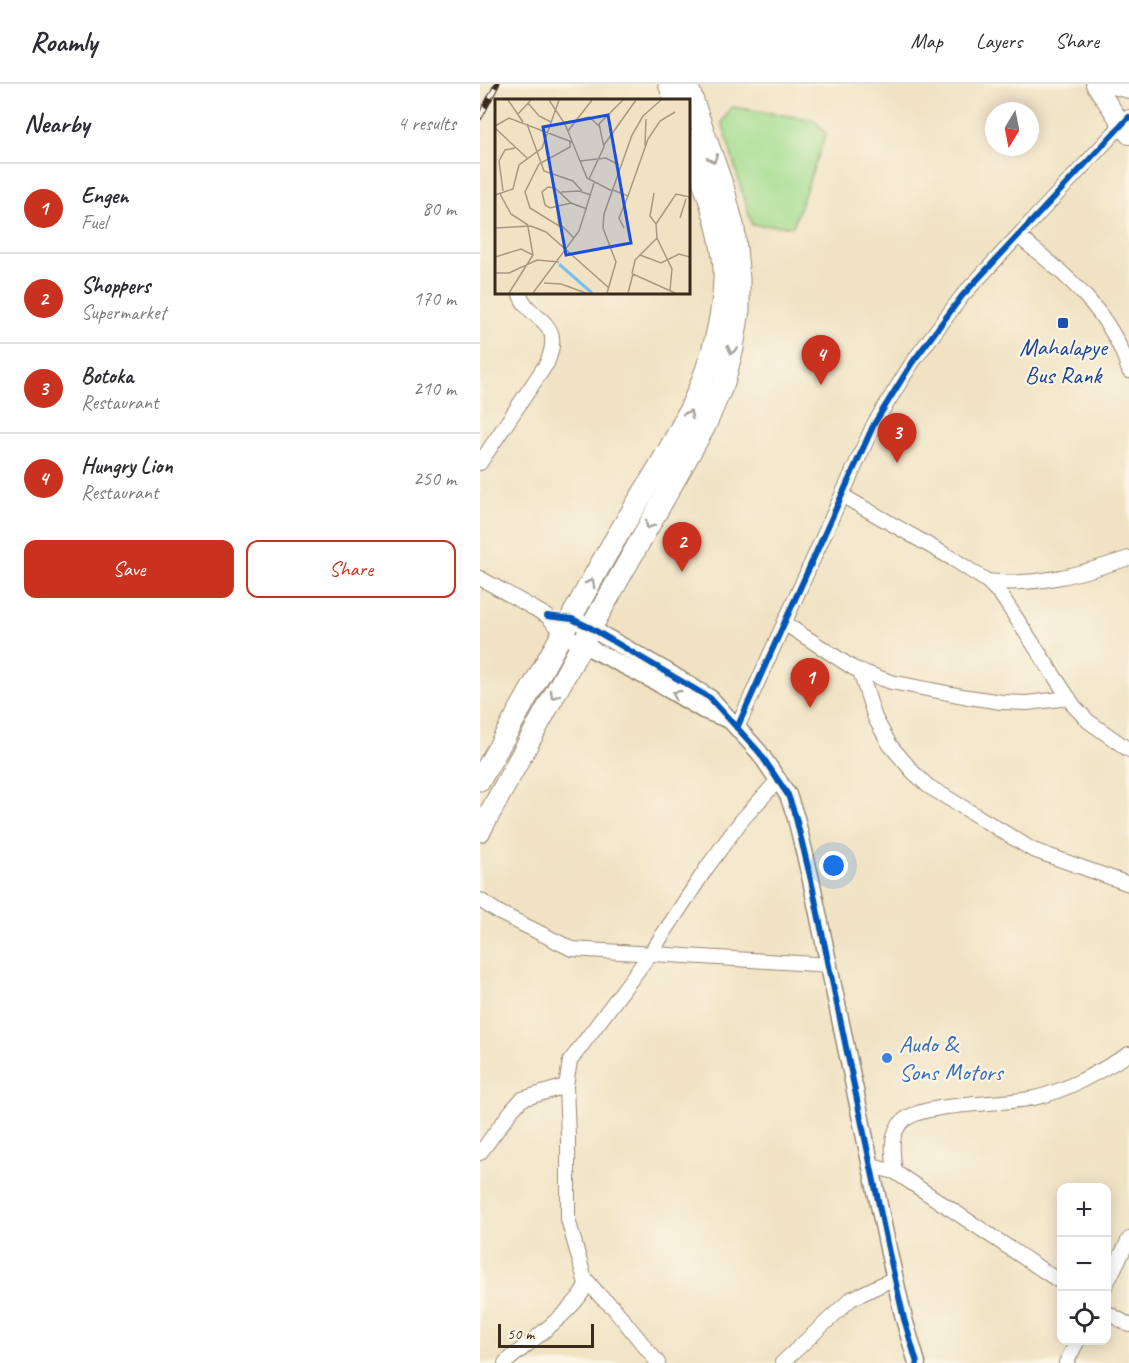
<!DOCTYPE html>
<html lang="en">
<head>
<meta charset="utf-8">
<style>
	body { margin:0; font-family:Caveat,sans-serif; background:#f7f7f7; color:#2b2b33 }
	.controls { position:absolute; right:18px; bottom:18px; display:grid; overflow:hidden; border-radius:12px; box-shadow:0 3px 15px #0003 }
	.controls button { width:54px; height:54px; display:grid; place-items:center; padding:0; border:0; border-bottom:2px solid #e1e1e2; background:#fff; color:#2b2b33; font:30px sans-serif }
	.compass { position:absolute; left:505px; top:18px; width:54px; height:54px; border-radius:50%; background:#fff; box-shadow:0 3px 15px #0003; rotate:190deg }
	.scale { position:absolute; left:18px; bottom:15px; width:96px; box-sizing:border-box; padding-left:6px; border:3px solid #3b2a1e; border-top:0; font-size:16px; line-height:21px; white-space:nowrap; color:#3b2a1e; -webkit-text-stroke:4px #fcf5e5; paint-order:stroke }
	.you { position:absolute; left:354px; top:782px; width:21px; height:21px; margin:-15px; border:4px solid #fff; border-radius:50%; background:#1a73e8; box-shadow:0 0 0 9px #1a73e833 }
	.badge { display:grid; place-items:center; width:39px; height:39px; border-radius:50%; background:#c8321e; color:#fff; font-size:20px; font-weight:700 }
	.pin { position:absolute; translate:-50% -50px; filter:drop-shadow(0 2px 3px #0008) }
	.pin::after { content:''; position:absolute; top:32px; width:21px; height:18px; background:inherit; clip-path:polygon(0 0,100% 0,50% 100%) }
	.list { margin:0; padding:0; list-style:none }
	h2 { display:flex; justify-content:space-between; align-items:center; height:78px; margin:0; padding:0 24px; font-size:26px }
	h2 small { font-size:20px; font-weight:400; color:#7c7c81 }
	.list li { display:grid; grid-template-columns:39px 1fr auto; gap:18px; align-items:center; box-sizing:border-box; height:90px; padding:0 24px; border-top:2px solid #e1e1e2 }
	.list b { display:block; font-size:22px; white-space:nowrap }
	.list p { margin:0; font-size:20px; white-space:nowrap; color:#7c7c81 }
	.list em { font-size:20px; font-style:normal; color:#7c7c81 }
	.actions { display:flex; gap:12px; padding:18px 24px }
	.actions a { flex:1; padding:14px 0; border:2px solid #c8321e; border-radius:12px; text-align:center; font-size:21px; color:#c8321e }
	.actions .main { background:#c8321e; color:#fff }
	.icon { flex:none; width:33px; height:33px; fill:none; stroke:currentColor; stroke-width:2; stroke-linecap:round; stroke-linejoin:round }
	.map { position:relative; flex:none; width:649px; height:1279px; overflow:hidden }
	header { display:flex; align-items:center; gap:36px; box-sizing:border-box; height:84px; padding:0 30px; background:#fff; border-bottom:2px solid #e1e1e2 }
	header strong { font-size:28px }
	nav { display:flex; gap:33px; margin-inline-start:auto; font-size:21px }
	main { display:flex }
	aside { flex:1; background:#fff }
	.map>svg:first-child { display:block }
	.green { fill:#a3dc8f; stroke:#6f8356; stroke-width:1.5 }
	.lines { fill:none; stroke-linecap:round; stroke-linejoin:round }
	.minor-casing { stroke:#968670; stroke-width:16 }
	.tertiary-casing { stroke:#968670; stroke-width:19 }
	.secondary-casing { stroke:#968670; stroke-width:20 }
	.trunk-casing { stroke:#968670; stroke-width:23 }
	.minor { stroke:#fff; stroke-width:14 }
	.tertiary { stroke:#fff; stroke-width:16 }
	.secondary { stroke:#fff; stroke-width:18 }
	.trunk { stroke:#fff; stroke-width:21 }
	.rail-casing { stroke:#3b2a1e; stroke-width:6 }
	.rail { stroke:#fcf5e5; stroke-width:4; stroke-dasharray:11; stroke-linecap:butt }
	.cycleway-casing { stroke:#fcf5e5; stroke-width:10 }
	.cycleway { stroke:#0057b8; stroke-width:6 }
	.oneway { stroke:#a79f9a }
	.transit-dot { fill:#1a4fb4; stroke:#fcf5e5; stroke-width:2 }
	.shop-dot { fill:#3f7fe0; stroke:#fcf5e5; stroke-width:2 }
	.labels { text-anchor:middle; stroke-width:4.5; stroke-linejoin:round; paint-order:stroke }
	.transit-label { font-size:24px; fill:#164399; stroke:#fcf5e5 }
	.shop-label { font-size:24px; fill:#366cbe; stroke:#fcf5e5; text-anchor:start }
	.inset-river { fill:none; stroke:#78bff0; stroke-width:3 }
	.inset-road { fill:none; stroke:#a89881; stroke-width:1.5 }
	.view { fill:#1d4ed8; fill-opacity:0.15; stroke:#1d4ed8; stroke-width:3 }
	.inset-edge { fill:none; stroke:#3b2a1e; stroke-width:3 }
</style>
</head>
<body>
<header>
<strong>Roamly</strong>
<nav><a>Map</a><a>Layers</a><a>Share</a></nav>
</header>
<main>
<aside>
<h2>Nearby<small>4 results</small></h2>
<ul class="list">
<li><span class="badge">1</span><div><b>Engen</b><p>Fuel</p></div><em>80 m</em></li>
<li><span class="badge">2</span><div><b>Shoppers</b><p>Supermarket</p></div><em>170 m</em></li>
<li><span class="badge">3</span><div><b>Botoka</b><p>Restaurant</p></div><em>210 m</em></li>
<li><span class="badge">4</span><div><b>Hungry Lion</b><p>Restaurant</p></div><em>250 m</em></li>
</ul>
<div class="actions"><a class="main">Save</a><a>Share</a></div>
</aside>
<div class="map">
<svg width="649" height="1279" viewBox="0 0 649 1279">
	<rect width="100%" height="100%" fill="#fcf5e5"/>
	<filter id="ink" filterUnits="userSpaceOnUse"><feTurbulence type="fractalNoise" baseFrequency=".0167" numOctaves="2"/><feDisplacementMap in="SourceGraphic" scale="12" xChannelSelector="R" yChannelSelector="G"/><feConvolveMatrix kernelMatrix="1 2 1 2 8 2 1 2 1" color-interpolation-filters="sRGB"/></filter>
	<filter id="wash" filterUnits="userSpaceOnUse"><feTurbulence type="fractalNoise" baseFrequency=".008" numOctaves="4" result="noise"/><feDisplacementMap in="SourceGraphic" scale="24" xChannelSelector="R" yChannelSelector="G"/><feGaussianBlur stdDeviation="1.35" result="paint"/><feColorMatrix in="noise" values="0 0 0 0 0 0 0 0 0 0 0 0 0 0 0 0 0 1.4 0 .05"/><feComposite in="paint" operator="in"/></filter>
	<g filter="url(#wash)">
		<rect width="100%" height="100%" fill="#f0e2c3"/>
		<polygon class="green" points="252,23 334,36 346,50 313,142 272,141 242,38"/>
	</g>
	<g filter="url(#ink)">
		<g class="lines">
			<defs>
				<g id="minor">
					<path d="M538,152C585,190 632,228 649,287"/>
					<path d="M0,379L67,279C86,233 49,240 39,208"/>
					<polyline points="363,412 473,475 507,497 521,511 594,622 608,637 649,666"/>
					<polyline points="0,494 67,532 84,550"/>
					<path d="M507,497C556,503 603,489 649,474"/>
					<polyline points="304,539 373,584 411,598 488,613 522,618 547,619 589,614"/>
					<polyline points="380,587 395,634 410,661 433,688 448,702 553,766 649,800"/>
					<polyline points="257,644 394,340 432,279 482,212 649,33"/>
					<polyline points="0,816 18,828 92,865 350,881"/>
					<polyline points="0,1069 32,1026 42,1015 86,1002"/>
					<polyline points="391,1082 415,1088 582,1199"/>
					<path d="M415,1088C413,1071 408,1049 424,1036C447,1018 522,1021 554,1014C587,1007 620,987 649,970"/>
					<polyline points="104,1193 121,1213 133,1223 178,1279"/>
					<polyline points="626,1201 649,1155"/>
					<polyline points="626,1228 649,1241"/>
					<path d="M25,1279C44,1262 101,1222 106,1200L88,1135V1052L86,1002L90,977L170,870L228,782L261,737L299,695"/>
					<polyline points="302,1279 371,1215 415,1194"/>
					<polyline points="586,1279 598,1256"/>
				</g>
				<g id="tertiary">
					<polyline points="101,539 188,588 230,614 279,668 308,711 316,734 331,796 409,1169 424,1235 437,1279"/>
					<polyline points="92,555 176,598 223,626 247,635"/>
				</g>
				<g id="secondary">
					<polyline points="615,0 649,51"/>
					<polyline points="629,0 649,5"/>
				</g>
				<g id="trunk">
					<polyline points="189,0 195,16"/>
					<path d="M0,696C40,626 79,556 118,485C170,391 239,309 244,197C246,153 223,97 208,56"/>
					<polyline points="0,747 111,544 225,342 244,298 253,264 259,226 259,195 254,145 244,106 207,0"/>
				</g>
			</defs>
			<use href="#minor" class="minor-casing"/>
			<use href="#tertiary" class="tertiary-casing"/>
			<use href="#secondary" class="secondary-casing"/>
			<use href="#trunk" class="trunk-casing"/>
			<use href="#minor" class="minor"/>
			<use href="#tertiary" class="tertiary"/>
			<use href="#secondary" class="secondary"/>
			<use href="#trunk" class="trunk"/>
			<defs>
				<polyline id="rail" points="0,33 17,0"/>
			</defs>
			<use href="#rail" class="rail-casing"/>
			<use href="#rail" class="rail"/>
			<defs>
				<g id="cycleway">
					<polyline points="67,532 92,535 111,544 230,614 279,668 308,711 316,734 331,796 409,1169 424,1235 437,1279"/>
					<polyline points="257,644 394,340 432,279 482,212 649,33"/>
				</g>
			</defs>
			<use href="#cycleway" class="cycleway-casing"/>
			<use href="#cycleway" class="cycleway"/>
		</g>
		<defs><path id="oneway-chevron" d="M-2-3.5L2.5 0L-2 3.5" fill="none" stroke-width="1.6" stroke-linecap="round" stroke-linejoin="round" transform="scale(1.5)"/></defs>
		<g class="oneway">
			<use href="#oneway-chevron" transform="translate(233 75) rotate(70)"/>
			<use href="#oneway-chevron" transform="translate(252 266) rotate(103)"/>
			<use href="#oneway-chevron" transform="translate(209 330) rotate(-64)"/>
			<use href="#oneway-chevron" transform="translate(169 441) rotate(120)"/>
			<use href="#oneway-chevron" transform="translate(111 499) rotate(-62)"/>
			<use href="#oneway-chevron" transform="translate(196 610) rotate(-149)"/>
			<use href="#oneway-chevron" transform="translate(74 611) rotate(119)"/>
		</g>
	</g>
	<rect class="transit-dot" x="577" y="233" width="12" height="12" rx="3"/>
	<circle class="shop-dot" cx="407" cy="974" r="6"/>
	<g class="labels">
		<g class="transit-label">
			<text x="583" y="271">Mahalapye<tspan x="583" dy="28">Bus Rank</tspan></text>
		</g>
		<g class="shop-label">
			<text x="419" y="968">Audo &amp;<tspan x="419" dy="28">Sons Motors</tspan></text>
		</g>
	</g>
	<g transform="translate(15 15)">
		<rect width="195" height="195" fill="#f0e2c3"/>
		<path class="inset-river" d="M64,165L97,194"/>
		<path class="inset-road" d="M13,1L28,23M54,1L70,25L92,79L117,92M33,4L44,17L56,23M23,15L36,1M86,20L94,18L104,27M32,25L49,72L78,82L87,92M0,27L14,19L77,43M0,29L32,59M73,32L97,1M109,46L141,1M150,47L151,20M85,62L111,59L124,66M94,80L109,48L104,25L128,1M118,91L133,97L124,119L129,129M8,92L4,62L10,51L20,49M66,93L84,92L96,96M5,95L16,115L33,126M0,96L18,90L24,66L47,49L64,1M133,97L153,40L165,22L180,13M76,104L55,109L50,106L47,93L53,88L60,89L76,104L92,110M62,109L64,127L35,109L30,93L44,65L75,48V43M185,119L191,100M65,125L79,139M161,125L181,95L195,98M0,129L36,127L51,133L114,189M162,139L177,170L175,191M145,156L166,164L184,155L195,158M0,158L26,150L38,156M0,174H14L42,161L64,163M137,175L140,161L162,139L161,125L155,117L159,94M49,184L66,185L91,194M14,194L38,156L33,128M38,194L84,132L99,84M112,194L121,163L108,129L109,115L137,36L148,17L166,1M133,194L138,175L180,194"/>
		<path class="view" d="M113,16L136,144L71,156L48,28Z"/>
		<rect width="195" height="195" class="inset-edge"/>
	</g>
</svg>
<div class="controls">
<button>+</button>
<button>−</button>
<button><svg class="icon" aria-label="locate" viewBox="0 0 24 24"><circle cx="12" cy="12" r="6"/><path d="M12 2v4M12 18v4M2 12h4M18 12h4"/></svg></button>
</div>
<svg class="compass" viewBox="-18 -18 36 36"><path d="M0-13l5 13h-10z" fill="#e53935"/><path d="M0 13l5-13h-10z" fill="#7c7c81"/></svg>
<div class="scale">50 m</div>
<div class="you"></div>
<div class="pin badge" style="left:330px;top:624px">1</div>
<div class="pin badge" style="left:202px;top:488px">2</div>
<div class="pin badge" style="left:417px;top:379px">3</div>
<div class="pin badge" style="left:341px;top:301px">4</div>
</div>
</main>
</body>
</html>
